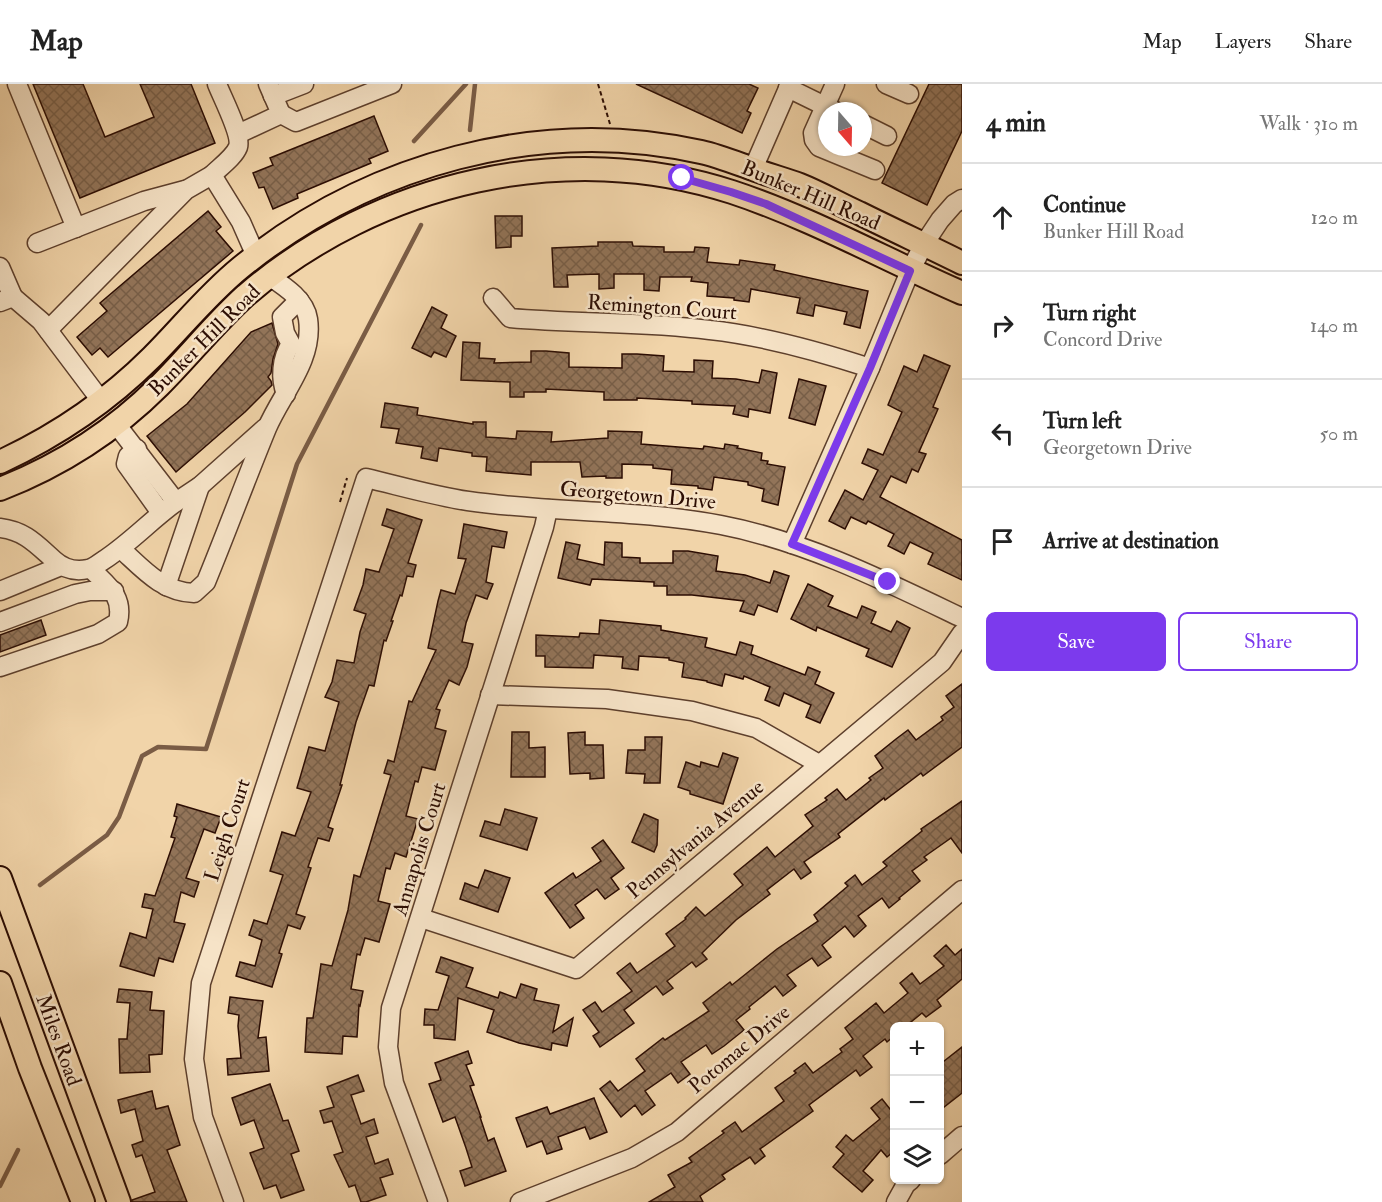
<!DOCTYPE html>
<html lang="en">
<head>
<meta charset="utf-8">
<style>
	body { margin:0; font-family:"IM FELL Double Pica",serif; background:#f2f2f2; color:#222 }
	.controls { position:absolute; right:18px; bottom:18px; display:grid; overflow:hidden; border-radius:9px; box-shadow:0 2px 4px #0004 }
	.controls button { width:54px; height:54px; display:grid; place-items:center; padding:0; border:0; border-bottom:2px solid #e0e0e0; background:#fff; color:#222; font:30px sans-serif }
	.compass { position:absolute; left:818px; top:18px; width:54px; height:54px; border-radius:50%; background:#fff; box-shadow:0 2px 4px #0004; rotate:160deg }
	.stop { position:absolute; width:18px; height:18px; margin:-14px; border:4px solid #7c3aed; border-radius:50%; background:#fff }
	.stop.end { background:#7c3aed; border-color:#fff; box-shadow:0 2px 6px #0008 }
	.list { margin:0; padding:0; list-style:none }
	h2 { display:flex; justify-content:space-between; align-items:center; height:78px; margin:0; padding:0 24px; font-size:26px }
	h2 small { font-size:20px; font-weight:400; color:#767676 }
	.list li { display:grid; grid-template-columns:39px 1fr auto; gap:18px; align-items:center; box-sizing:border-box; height:108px; padding:0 24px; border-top:2px solid #e0e0e0 }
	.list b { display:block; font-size:22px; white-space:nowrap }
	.list p { margin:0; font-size:20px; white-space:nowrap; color:#767676 }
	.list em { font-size:20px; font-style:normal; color:#767676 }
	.actions { display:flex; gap:12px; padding:18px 24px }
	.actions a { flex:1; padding:14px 0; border:2px solid #7c3aed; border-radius:9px; text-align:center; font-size:21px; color:#7c3aed }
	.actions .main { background:#7c3aed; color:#fff }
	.icon { flex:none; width:33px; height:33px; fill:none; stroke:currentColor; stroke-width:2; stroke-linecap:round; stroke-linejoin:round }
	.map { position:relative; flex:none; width:962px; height:1118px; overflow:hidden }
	header { display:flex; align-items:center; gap:36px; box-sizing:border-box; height:84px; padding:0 30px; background:#fff; border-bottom:2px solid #e0e0e0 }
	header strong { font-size:28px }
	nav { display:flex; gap:33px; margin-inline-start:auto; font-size:21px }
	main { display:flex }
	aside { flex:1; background:#fff }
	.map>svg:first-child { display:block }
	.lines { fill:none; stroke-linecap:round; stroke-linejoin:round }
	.stream { stroke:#7a5c45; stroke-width:4.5 }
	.building { fill:url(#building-cross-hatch); stroke:#2c0d03; stroke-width:1.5 }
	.minor-casing { stroke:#5d3f2c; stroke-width:21 }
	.major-casing { stroke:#2c0d03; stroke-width:26 }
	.path { stroke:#2c0d03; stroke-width:2; stroke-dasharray:4.5 3; stroke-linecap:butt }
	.minor { stroke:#f6e3c7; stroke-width:18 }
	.major { stroke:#f1d4a9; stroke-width:22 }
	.route { stroke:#7c3aed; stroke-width:8 }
	.labels { text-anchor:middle; stroke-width:5; stroke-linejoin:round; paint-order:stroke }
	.street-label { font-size:21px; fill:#2c0d03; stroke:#f6e3c7 }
</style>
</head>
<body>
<header>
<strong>Map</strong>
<nav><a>Map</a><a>Layers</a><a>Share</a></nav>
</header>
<main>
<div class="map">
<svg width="962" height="1118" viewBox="0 0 962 1118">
	<defs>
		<pattern id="building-cross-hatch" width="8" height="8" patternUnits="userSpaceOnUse" patternTransform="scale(1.5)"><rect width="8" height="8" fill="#927459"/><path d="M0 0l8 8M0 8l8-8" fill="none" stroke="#775e47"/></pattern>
	</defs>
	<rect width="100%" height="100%" fill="#f1d4a9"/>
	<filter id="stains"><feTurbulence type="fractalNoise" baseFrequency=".00333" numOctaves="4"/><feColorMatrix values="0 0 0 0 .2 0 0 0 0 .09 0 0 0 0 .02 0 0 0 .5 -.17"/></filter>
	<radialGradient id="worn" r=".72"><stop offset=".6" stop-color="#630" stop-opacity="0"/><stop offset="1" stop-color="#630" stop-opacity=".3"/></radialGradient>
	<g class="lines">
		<g class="stream">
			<polyline points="470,46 475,0"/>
			<polyline points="414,57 466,0"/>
			<polyline points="40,801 107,751 119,733 142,672 158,663 206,665 297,380 421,141"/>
			<polyline points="0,1102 18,1066"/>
		</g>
	</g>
	<g class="building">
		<polygon points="33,0 83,0 105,53 154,33 140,0 191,0 215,59 80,114"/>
		<polygon points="636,0 749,0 758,4 747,27 751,29 742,49"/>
		<polygon points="929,0 962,0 962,47 927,121 882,99"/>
		<polygon points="374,32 388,67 369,75 371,79 297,110 298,114 273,125 264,103 259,104 253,89 273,81 270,74"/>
		<polygon points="208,127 221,143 216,147 233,167 108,273 100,264 92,271 77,253 107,227 100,219"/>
		<polygon points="495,132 522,132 522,152 511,152 511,163 496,164"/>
		<polygon points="598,158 632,158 633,162 664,163 664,168 694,168 695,163 709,164 707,178 739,181 740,176 775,181 774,186 868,207 860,244 844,240 847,228 815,221 813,232 797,229 800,214 751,205 749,218 734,216 734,214 707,212 708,199 691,197 692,193 660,193 659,207 644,206 644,190 614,190 614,204 599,205 599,190 567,191 568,203 554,203 552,164 598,162"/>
		<polygon points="432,223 447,231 441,244 456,252 446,273 434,268 431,273 412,264"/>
		<polygon points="272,239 278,260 273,275 271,289 268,293 271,297 272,301 245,328 176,388 147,352 187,320 251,248"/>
		<polygon points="463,258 480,259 479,274 495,275 494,279 531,278 531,267 546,267 569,269 569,283 622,284 622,270 637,270 664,272 663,287 694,288 694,276 713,277 712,294 736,295 759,299 762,286 777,289 770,329 749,325 748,333 733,330 735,322 692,320 692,317 637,314 637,316 604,316 604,308 546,305 546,308 524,308 524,313 510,313 510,298 461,296"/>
		<polygon points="924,271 950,282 933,323 938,325 919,368 926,370 918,388 912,385 906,399 891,392 880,413 962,456 962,496 928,480 933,469 910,458 904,470 888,462 894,450 868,437 866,440 851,433 845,445 829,437 845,406 863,416 878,386 862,379 868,365 883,371 902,328 888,321 904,282 917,288"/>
		<polygon points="799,295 826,302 815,341 789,334"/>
		<polygon points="385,319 418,324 417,331 473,340 473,338 486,338 486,353 516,355 517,347 552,348 551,358 608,354 608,347 642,348 641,360 703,365 704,362 724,365 725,360 738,362 737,364 762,369 761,376 768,377 767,380 785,383 778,421 762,417 764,405 748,401 748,398 714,393 712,406 698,404 698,402 671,400 672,386 653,384 653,381 622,380 622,394 606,394 606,392 582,393 580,378 531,378 531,391 486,387 487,373 472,372 472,369 439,364 437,377 421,374 423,363 396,359 399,345 381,343"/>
		<polygon points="387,425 422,436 408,479 416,481 413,493 407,492 402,512 400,511 391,537 393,537 386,557 384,556 374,602 369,601 356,638 340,701 342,701 328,743 333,745 329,757 318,754 308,783 311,784 296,830 305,833 300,845 288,841 279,869 282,870 272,903 236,892 240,878 255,882 262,856 249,851 254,836 267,840 283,791 270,787 282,748 295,752 311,708 297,704 309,663 325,667 339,618 325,613 332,598 337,576 354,579 360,548 366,530 354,526 363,501 366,485 379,488 394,445 382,441"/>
		<polygon points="464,440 507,448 504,464 492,462 486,498 493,500 487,515 476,511 466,539 462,558 473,560 467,583 459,601 449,596 436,625 440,626 435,644 446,647 435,686 422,683 418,698 415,697 406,732 418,735 406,773 395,769 390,785 386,784 378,817 390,820 379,858 365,854 360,871 357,870 351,905 363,907 360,922 359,921 357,953 343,952 342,970 305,968 307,934 313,934 321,880 332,882 348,826 354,791 360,793 391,691 384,689 388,676 394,678 409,617 412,618 436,566 428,564 438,517 441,506 455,510 466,475 458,474"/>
		<polygon points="566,458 580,461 577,475 604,481 605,458 622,459 622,473 640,474 640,479 673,479 673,467 688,467 718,472 716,487 745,491 770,499 774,487 789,492 777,528 758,521 754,531 740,527 744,517 692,511 667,511 667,502 654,502 654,498 592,495 590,501 558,494"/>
		<polygon points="808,500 833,512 828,522 857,534 862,522 876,528 871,539 891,548 897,537 910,544 892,583 866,572 869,565 817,543 816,547 791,535"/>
		<polygon points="41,536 46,551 0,568 0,551"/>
		<polygon points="600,536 661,542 661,546 707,554 705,563 736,571 740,558 753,562 751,570 805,591 808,583 820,588 815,600 834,609 820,639 806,633 811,621 784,609 779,622 765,616 770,603 744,592 743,595 725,590 722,602 707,598 707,597 682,593 684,579 669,576 669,574 639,572 638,586 622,584 623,573 594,571 593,584 545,583 545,572 536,572 536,551 579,553 580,549 599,550"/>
		<polygon points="962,600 962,663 923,692 921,689 885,716 884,714 838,750 840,753 804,778 811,788 801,795 794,785 767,806 770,810 736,836 702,869 707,875 696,883 692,878 667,897 673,904 663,911 656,902 624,926 634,939 600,963 593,952 599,948 583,926 595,918 602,928 632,907 617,889 630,879 637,889 675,862 666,850 686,835 685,834 696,823 705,832 743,801 734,790 767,763 775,773 813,742 805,731 827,716 825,714 837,705 846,716 871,696 869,694 883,684 875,672 896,655 908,646 916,656 943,636 941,633 954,623 946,612"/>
		<polygon points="512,648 529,648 529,664 545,663 545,693 511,693"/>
		<polygon points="585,648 585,661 603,661 604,694 590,695 590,689 570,690 568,649"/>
		<polygon points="645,653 662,653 660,699 644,699 645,690 626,689 628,666 645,666"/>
		<polygon points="723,669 738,674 723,720 690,710 690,707 678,703 686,678 700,683 701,678 718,683"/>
		<polygon points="962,717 962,769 951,754 924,773 927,776 912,787 920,797 899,814 900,815 889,824 882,814 858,832 866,842 854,853 845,842 822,861 831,873 818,882 812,874 787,891 796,902 783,912 775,902 749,923 750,925 736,936 744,946 724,962 712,970 706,961 681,978 690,990 678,999 671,989 645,1007 655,1021 642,1031 635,1021 621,1033 600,1005 610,997 618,1007 645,987 636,975 663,954 665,956 709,927 703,919 730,898 732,901 777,865 818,837 814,831 848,802 845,799 855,791 862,801 887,782 883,778 922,747 921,745"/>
		<polygon points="177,720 221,733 215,749 204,745 186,794 199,798 194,813 181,808 174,838 185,840 173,878 159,874 154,892 120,882 130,849 146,854 153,825 142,823 145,810 155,812 175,754 171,753 177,733 174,732"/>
		<polygon points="505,725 537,734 527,766 480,752 485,737 500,741"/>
		<polygon points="644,730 658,736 657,761 654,768 632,758"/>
		<polygon points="603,756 624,784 611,794 619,805 605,815 597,805 575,821 584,834 570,844 545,809 573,789 576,794 601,777 592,764"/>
		<polygon points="485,786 510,794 498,828 460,815 465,799 478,804"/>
		<polygon points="946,861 955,871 962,865 962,895 937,916 941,922 926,933 922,929 906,942 894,942 894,952 887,958 885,955 863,972 872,983 860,992 856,986 809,1021 813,1027 760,1065 765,1072 755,1080 750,1073 722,1091 725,1095 700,1112 703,1118 649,1118 675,1103 668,1091 692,1078 689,1074 724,1049 722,1047 735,1038 742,1048 784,1017 775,1004 796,989 794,987 805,979 813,989 842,968 840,965 853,955 845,944 876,919 884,929 908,909 900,899 912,889 920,900 944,882 934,872"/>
		<polygon points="441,873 473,884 466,903 498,914 500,908 516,914 521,900 537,905 534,916 559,921 553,948 573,934 567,962 552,959 551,966 519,959 487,948 494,926 458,914 455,956 434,954 434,941 424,941 425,925 438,926 449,892 436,888"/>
		<polygon points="119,905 152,908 150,926 164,927 162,970 149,971 150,988 120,989 119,955 127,955 130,919 117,918"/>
		<polygon points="230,913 263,917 258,954 266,953 269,987 228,991 227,975 241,974 238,942 239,931 228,929"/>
		<polygon points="962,963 962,1009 939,1027 939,981"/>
		<polygon points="468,967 472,979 466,981 474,1001 470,1002 481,1033 480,1033 488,1057 494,1054 506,1087 465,1102 460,1087 472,1083 466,1064 455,1033 443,1038 429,1000 441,996 435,979"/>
		<polygon points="358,991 364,1007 351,1011 361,1040 374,1035 378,1049 366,1053 375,1080 388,1075 393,1090 380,1094 386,1111 366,1118 361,1118 355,1101 349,1103 334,1071 343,1068 332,1037 324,1039 320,1027 334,1023 327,1003"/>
		<polygon points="270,1000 283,1037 288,1036 299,1067 291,1070 304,1106 281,1114 276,1101 264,1105 250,1069 264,1064 254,1036 241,1041 232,1014"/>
		<polygon points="152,1007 156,1025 168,1022 180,1061 167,1066 187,1118 132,1118 132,1116 155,1108 142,1071 136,1073 132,1061 143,1057 135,1025 121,1029 118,1016"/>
		<polygon points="594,1014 607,1048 590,1055 585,1043 558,1053 562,1065 547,1070 542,1057 527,1063 516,1034 547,1023 550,1030"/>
		<polygon points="882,1015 894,1030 894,1067 887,1073 881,1066 863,1087 873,1096 862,1108 833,1083 844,1070 836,1063 846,1051 853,1057 880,1035 871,1024"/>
	</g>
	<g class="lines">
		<defs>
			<g id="minor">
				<polyline points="17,0 76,144"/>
				<polyline points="835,0 813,49 814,56 819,63 875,86"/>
				<polyline points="886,0 909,10"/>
				<polyline points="788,4 835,27"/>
				<polyline points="273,12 304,0"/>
				<polyline points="281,30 296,38 392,0"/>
				<polyline points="863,40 887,52"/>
				<polyline points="238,50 281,30 268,0"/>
				<polyline points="753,85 790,0"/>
				<path d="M212,91C220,83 234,73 238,63C242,51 222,13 217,0"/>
				<polyline points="37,159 144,117 185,106"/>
				<polyline points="0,183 13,213 0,218"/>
				<polyline points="13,213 41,237 102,318"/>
				<path d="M493,214L510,234C576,240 644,237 710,246C765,252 818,267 870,284"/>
				<polyline points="48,246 186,106 212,91 241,138 256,172"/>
				<path d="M286,310C280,295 281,274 291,260L285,249L282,233L299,216"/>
				<polyline points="137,365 128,372 126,380 161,429"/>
				<polyline points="176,418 200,402 265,344"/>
				<path d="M0,444C25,447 36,460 54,476C64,485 75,488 88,485C94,484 99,479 104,476C130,459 151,436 176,418L116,340"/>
				<polyline points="792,460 870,284 910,187 924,160 940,136 954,120 962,115"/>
				<path d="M121,465C143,485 162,508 194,509L206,498C227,447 246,395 267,344C282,309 314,276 308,235C305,215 284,202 269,192"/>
				<polyline points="166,502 200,402"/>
				<polyline points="0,507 61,482"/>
				<polyline points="0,538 75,510 90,507 114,507"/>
				<path d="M0,583L98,550L118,538C124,512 108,502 91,485"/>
				<polyline points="490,611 607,615 692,627 756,644 819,680"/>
				<polyline points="421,834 576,885 942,578 962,549"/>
				<polyline points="940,1071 962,1052"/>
				<path d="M234,1118L203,1033L194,975L201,899L366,394C400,402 434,412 468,417C552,429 637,425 721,441C805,457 885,497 962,534"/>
				<polyline points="438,1118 394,999 388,963 391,924 544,443 548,425"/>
				<polyline points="520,1118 632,1074 677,1048 962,806"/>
				<polyline points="896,1118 906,1100 911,1096"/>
			</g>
			<g id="major">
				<path d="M0,378C56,352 108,317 152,273C182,243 207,211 240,184C368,80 539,32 701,68C719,72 736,79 753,85C768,91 784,95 800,101C820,109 839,120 859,129C893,146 928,162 962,179"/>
				<path d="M0,405C59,382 114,347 159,302C189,272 215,239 246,211C378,98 566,54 732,108C811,134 886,176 962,209"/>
				<polyline points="0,794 119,1118"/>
				<polyline points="0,899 30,984 83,1118"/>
			</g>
		</defs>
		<use href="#minor" class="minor-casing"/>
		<use href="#major" class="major-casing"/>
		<g class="path">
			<polyline points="598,0 610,40"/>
			<polyline points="340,418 347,394"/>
		</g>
		<use href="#minor" class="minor"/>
		<use href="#major" class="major"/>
	</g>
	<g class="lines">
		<polyline class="route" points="682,94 731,108 766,120 910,187 870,284 792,460 888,498"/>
	</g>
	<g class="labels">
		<g class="street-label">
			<text transform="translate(811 111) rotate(23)" y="7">Bunker Hill Road</text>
			<text transform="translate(662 223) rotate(4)" y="7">Remington Court</text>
			<text transform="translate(204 256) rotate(-45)" y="7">Bunker Hill Road</text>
			<text transform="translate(638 411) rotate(5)" y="7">Georgetown Drive</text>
			<text transform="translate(227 746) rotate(-72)" y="7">Leigh Court</text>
			<text transform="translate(695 755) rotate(-40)" y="7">Pennsylvania Avenue</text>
			<text transform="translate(419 765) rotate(-73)" y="7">Annapolis Court</text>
			<text transform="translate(59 956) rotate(70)" y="7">Miles Road</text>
			<text transform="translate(739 965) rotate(-40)" y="7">Potomac Drive</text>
		</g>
	</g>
	<rect width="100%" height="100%" filter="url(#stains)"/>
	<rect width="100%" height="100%" fill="url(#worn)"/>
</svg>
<div class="controls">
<button>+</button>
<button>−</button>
<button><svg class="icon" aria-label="layers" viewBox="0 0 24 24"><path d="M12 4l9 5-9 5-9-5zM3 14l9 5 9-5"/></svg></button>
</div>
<svg class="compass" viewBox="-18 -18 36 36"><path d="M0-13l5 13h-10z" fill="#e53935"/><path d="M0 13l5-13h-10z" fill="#767676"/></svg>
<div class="stop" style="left:682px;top:94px"></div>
<div class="stop end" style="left:888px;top:498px"></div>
</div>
<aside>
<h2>4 min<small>Walk · 310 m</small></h2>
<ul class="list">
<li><svg class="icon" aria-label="ahead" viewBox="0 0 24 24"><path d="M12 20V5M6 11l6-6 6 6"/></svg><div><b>Continue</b><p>Bunker Hill Road</p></div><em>120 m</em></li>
<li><svg class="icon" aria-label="right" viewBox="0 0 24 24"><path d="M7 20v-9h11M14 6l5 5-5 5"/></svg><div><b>Turn right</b><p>Concord Drive</p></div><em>140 m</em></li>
<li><svg class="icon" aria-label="left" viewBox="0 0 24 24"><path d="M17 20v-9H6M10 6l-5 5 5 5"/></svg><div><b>Turn left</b><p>Georgetown Drive</p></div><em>50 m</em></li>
<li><svg class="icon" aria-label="arrive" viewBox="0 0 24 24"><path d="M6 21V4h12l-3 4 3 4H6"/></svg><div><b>Arrive at destination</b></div></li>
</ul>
<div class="actions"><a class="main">Save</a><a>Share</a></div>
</aside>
</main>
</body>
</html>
